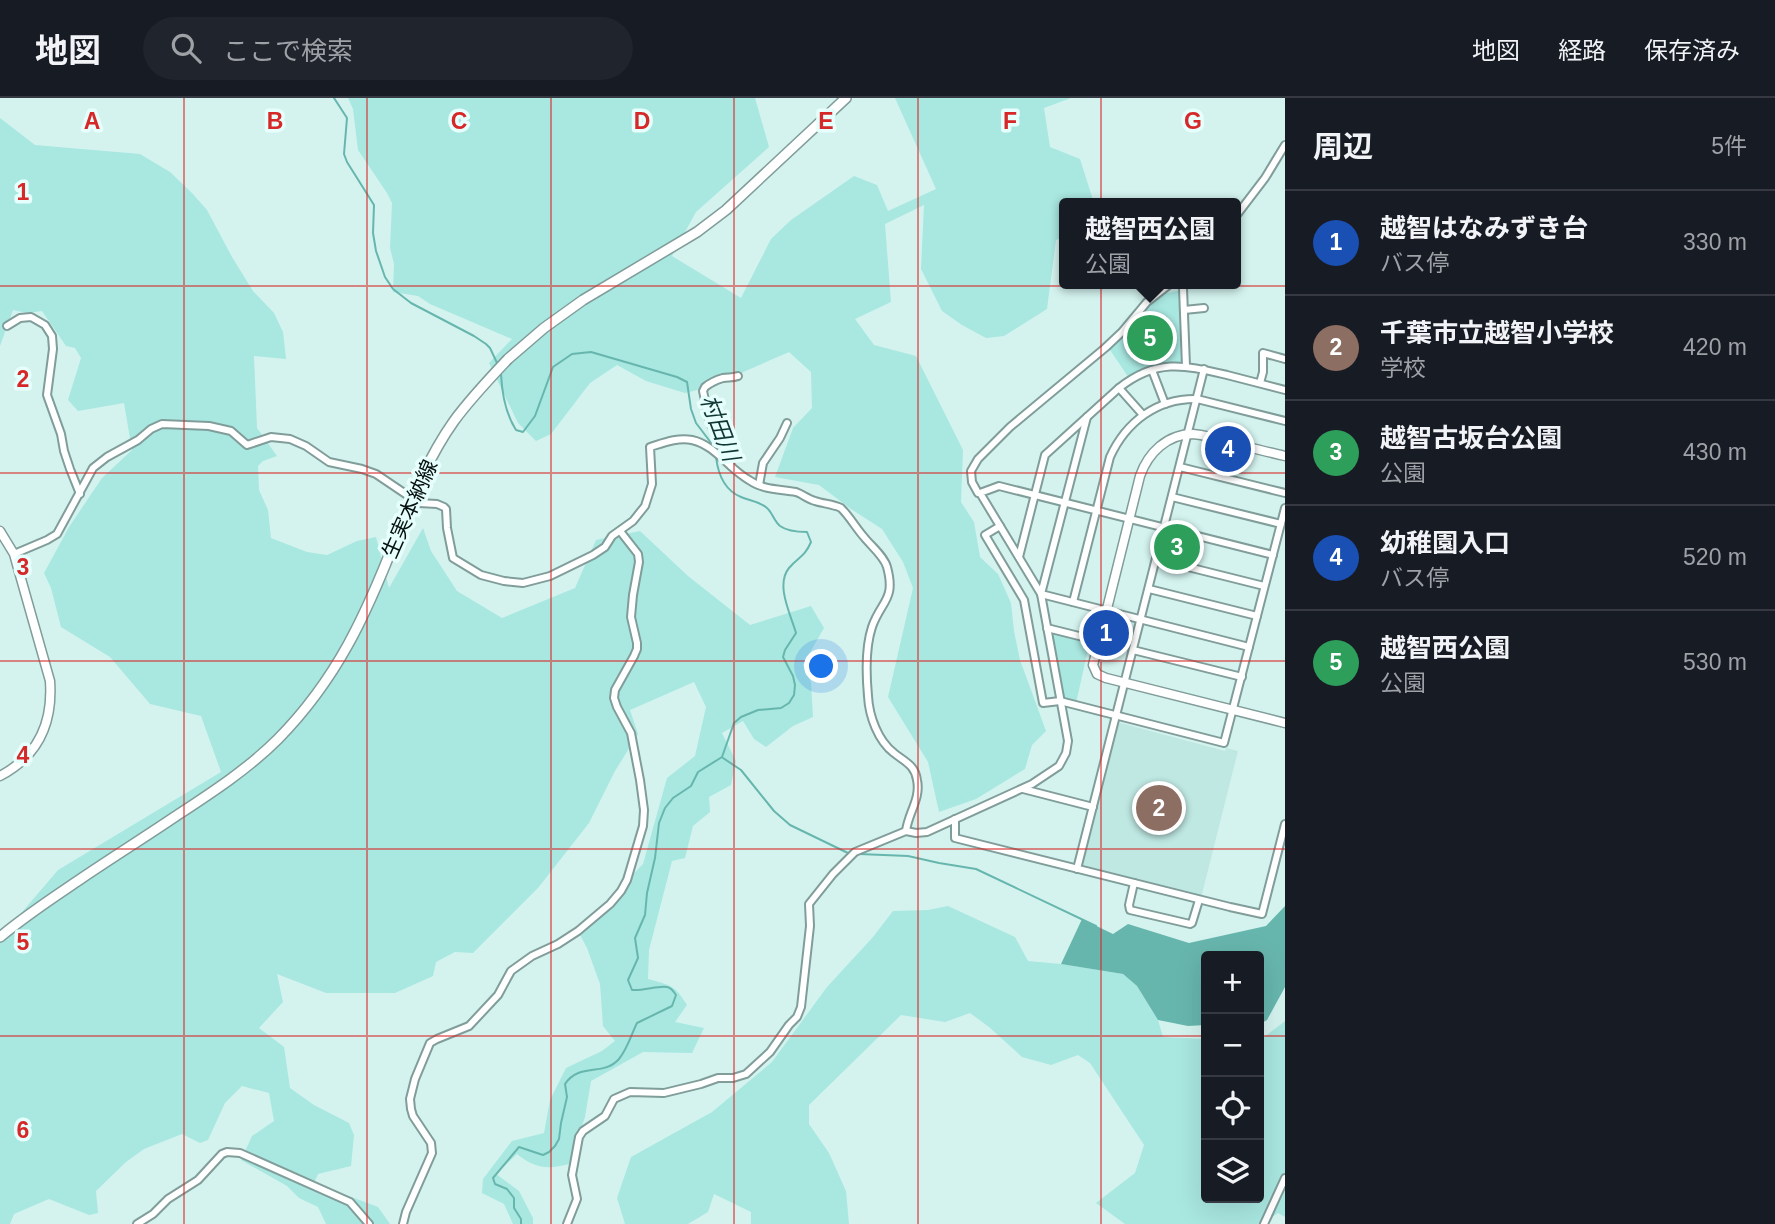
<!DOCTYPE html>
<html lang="ja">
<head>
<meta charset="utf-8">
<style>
	body { margin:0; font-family:Helvetica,"Noto Sans JP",sans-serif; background:#20242c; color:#f1f3f6 }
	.controls { position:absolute; right:21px; bottom:21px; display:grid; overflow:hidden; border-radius:7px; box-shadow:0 7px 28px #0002 }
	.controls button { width:63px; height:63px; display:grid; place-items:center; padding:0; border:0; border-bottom:2px solid #363941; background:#171b24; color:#f1f3f6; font:35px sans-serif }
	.you { position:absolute; left:822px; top:569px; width:24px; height:24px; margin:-18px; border:5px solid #fff; border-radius:50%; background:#1a73e8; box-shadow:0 0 0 10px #1a73e833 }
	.badge { display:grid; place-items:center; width:46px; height:46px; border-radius:50%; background:#db2777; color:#fff; font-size:23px; font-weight:700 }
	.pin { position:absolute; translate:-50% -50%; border:4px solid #fff; box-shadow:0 2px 7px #0006 }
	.popup { position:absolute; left:1059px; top:100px; width:182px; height:91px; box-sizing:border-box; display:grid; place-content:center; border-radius:7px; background:#171b24; filter:drop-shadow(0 2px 5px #0005); font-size:23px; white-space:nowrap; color:#9ea1a6 }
	.popup b { font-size:26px; color:#f1f3f6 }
	.popup::after { content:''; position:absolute; left:50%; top:100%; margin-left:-14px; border:14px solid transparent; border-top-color:#171b24 }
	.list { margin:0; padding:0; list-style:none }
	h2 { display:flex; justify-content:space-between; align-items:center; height:91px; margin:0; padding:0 28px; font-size:30px }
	h2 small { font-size:23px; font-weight:400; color:#9ea1a6 }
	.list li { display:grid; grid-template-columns:46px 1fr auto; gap:21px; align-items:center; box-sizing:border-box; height:105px; padding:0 28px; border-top:2px solid #363941 }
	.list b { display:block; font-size:26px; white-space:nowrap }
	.list p { margin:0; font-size:23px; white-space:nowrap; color:#9ea1a6 }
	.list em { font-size:23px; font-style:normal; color:#9ea1a6 }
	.icon { flex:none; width:38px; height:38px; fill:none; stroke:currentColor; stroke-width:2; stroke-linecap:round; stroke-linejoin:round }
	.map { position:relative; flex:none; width:1285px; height:1126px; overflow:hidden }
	header { display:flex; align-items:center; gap:42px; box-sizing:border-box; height:98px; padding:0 35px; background:#171b24; border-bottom:2px solid #363941 }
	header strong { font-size:33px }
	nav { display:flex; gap:38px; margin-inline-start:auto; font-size:24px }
	.search { width:490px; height:63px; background:#20242c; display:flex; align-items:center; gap:18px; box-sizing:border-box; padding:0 24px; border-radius:38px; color:#9ea1a6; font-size:26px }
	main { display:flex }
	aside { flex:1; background:#171b24 }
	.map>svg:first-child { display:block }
	.built { fill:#bfe8e3 }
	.green { fill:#a9e7e1 }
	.water { fill:#67b6ae }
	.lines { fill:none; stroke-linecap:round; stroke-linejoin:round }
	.stream { stroke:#67b6ae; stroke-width:2 }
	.street-casing { stroke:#809d9a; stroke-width:10 }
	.secondary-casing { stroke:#809d9a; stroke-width:11 }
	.primary-casing { stroke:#809d9a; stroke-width:12 }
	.street { stroke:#fff; stroke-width:6 }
	.secondary { stroke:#fff; stroke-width:8 }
	.primary { stroke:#fff; stroke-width:9 }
	.primary-bridge-casing { stroke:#809d9a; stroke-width:12; stroke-linecap:butt }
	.primary-bridge { stroke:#fff; stroke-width:9 }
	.grid { fill:none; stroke:#d62828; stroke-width:2; stroke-opacity:0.55 }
	.labels { text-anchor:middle; stroke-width:7; stroke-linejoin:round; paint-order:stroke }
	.street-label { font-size:21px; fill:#050f0e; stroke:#e6fffc }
	.water-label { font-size:23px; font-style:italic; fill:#0f3633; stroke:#e6fffc }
	.grid-label { font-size:23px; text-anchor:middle; font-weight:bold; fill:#d62828; stroke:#e6fffc; stroke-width:7; stroke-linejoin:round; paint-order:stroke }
</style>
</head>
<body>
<header>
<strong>地図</strong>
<div class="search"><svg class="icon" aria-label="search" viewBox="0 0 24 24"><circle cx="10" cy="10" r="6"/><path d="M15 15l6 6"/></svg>ここで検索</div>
<nav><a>地図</a><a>経路</a><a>保存済み</a></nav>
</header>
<main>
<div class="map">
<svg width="1285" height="1126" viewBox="0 0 1285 1126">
	<rect width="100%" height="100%" fill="#d4f3ef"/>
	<polygon class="built" points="1117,624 1225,653 1226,650 1238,653 1201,800 1082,769 1080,767"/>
	<g class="green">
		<polygon points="348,0 755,0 769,49 696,114 672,158 741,200 771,141 791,122 854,78 877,87 888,113 936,91 895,0 1071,0 1044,10 1050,49 1080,61 1094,105 1064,105 1064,139 1056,142 1047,211 1004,238 986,240 962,227 942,213 921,171 924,107 885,126 891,204 855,221 874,247 916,258 963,352 961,404 974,424 980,459 998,476 1011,505 1014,533 1020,562 1046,633 1032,647 1025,671 976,701 939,714 928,664 888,599 913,490 903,464 882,431 851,411 819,387 775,379 793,330 812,310 811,274 789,254 741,275 734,275 713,288 685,295 646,283 617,267 590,285 551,336 536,343 518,325 489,265 512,241 430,206 418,198 393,194 394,166 390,150 392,105 387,95 358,52 353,11"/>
		<path d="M0,20L35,47L140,56L170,74L192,95L207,112L232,159L253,193L274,215L283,234L286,261L254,258L257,330L277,358L263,363L258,368L259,392L268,412L271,440L307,454L327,457L357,443L376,439L389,490L423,430L431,453L457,493L502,520L575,490L596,442L640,433L688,478L750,527L811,508L824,530L803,567L811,584L813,619L793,628L766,649L754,641L743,623L722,635L736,663L731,687L709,699L710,714L693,728L685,760L672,763L649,852L648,881C670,887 675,887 687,907L675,924L704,930L692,955L643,954L591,983L585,1019L569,1066C548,1072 534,1070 517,1056L496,1076L519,1093L533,1120V1126H513L504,1106L482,1095L483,1081L512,1043L544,1035L550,1002L566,970L602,953L615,943L603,928L600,886L587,850L578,833L643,766L667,680L695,658L706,609L694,584L630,612L638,636L615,673L589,725L538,790L473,855L455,854L436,864L433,878L395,895H326L277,876L283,904L259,930L284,949L290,990L314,1007L349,1025L354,1037L351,1068L318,1076L314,1085L378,1109L390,1126H326L318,1109L299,1100L287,1088L241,1062L252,1038L274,1023L269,995L242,988L225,1005L208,1042L200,1045L182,1036L144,1051L126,1064L96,1093L98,1115L89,1117L49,1101L14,1116L10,1126H0V840L58,772L221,674L201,618L150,606L110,559L61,529L51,490L44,475L69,429L102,380L132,352L124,305L78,313L68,302L81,260L75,250L66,248L42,213L27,215L13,212L0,248Z"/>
		<path d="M1178,193L1181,195L1183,262L1179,266C1160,265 1145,270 1129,280L1108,249L1149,206L1161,196Z"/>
		<polygon points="1165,432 1196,440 1190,466 1159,458"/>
		<polygon points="1053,534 1090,543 1076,605 1063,602 1050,536"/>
		<polygon points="948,808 1015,839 1028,863 1061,866 1123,876 1137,888 1158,922 1163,939 1206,941 1206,1100 1259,1100 1259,943 1285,923 1285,1119 1278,1115 1262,1126 1125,1126 1096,1105 1135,1075 1144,1047 1090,965 1078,957 1051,967 1022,959 989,929 970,915 945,924 901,917 809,1007 809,1026 829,1055 846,1093 849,1126 751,1126 751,1114 714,1096 708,1114 688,1126 625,1126 617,1100 631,1059 712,1014 772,964 827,889 873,839 893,813 928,812"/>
	</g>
	<polygon class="water" points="1285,808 1285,889 1267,922 1260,926 1259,858 1206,858 1206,927 1188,928 1158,922 1137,888 1123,876 1061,866 1082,821 1113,836 1128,826 1189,845 1266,828"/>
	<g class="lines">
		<g class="stream">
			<polyline points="334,0 347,20 344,56 347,64 374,107 373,135 376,153 385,179 393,191 411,205 474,238 486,246 490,250 498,267"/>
			<path d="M501,276C502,296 505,315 516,332L523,334L535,318L553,269L572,256L591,254L677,279L687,284L691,311L696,325L715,350"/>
			<polyline points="723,660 741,672 774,713 790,727 850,756"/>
			<polyline points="859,756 908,758 939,765 976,771 1096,828 1096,829"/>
			<path d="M521,1126V1121L514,1110V1100L507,1091L495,1086L493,1080L519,1049L543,1057L549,1054L555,1048L559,1041L561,1025L567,999L565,986C580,964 603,979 619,961C628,950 631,937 637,925L672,908L676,897C673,893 672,890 667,889C660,887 643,893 632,892L628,882L638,860L635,840L645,817L647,795L655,760L659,725L665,710L673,700L691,688L698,674L722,659L734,625L741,619L758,612L781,610L789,605L794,597L795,587L793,578L783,559L785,552L796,535C791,517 775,487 789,470C799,458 804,460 811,444L807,434C798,434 787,433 780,428C774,423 772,414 767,410C759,403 750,403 741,399C724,392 718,376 716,359"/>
		</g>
		<defs>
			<g id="street">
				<polyline points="1236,118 1265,80 1285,47"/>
				<polyline points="1183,190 1186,268"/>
				<polyline points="1184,212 1204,210"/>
				<polyline points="7,228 20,220 31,219 45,227 52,238 53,251 47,297 61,336 64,353 70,371 80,396"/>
				<polyline points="1152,272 1165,306"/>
				<polyline points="1260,285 1263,274 1263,255 1285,261"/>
				<polyline points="1119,290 1143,317"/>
				<polyline points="1087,319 1041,496 1249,549"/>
				<path d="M731,368L724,345L711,327L709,321L703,293L705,289C710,285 716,282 723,280C728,279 733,280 738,278"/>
				<polyline points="1180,369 1285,395"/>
				<polyline points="759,387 763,365 780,340 787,325"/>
				<polyline points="980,395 978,395 972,384 971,373 978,361 1010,329 1105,250 1122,234 1147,204 1170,186"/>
				<polyline points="1172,399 1281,426"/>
				<polyline points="1000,428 985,437 1024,502 1043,605 1060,603 1224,645 1285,410"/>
				<path d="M14,456L47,442L57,436L93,370L107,359L138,342L151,331L162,326L209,328L231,333L247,347L271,339L290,341L306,348L329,364L362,371L376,376L419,405L437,406L444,409L446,411L447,430L453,460L481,477L504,483L523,485L550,478L593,457L605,449L612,438L633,423L645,408L652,386L650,349C663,345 678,339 692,342C715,347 729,371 749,382C763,392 779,391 796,394C802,396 808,401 815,403C824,406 833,406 841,410C850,419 856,430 864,439C871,448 884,458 887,469C896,502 881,503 872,529C865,550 866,576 868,598C869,618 878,643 894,655C905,664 915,667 917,682C921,701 908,715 906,733"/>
				<path d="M1019,459L1045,357L1119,290C1157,260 1184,267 1227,277C1246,282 1266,287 1285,292"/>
				<polyline points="1156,461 1264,488"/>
				<polyline points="1149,491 1257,518"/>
				<path d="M1073,504L1110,359C1126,324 1157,300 1197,301L1285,323"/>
				<polyline points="1047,530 1099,543"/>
				<polyline points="1133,552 1242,579"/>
				<polyline points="1023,691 1093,709"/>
				<polyline points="955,721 955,740 1230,809 1262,816 1285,726"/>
				<polyline points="1077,771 1204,271"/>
				<polyline points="1134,785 1129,807 1130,812 1190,826 1192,825 1199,802"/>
				<polyline points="137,1126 153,1116 168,1101 198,1082 222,1056 227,1054 240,1055 350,1104 369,1126"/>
				<polyline points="403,1126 406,1114 432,1055 431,1045 413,1018 411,1011 410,1001 415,981 430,945 437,941 469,928 498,897 511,873 532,858 558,846 578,833 610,806 621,793 627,782 643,728 644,712 640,682 631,635 617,609 614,600 615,592 634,558 637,551 637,545 631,519 633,497 639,464 638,456 620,433"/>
				<polyline points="567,1126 577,1101 572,1077 579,1039 583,1033 605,1018 614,1001 630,994 664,995 701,986 718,980 733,980 746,976 770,954 789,927 797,919 801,909 810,828 809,806 833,776 855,754 906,733 916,735 927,734 1032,686 1059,668 1066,655 1068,643 1041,496 980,395 999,388 1273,457"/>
				<polyline points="1264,1126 1285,1080"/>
			</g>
			<g id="secondary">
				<path d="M1285,358C1267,354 1249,349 1231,345C1219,341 1206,337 1193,336C1167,336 1148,355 1140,378L1093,567L1097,576L1106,580L1285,625"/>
				<path d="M0,433L14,456L50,583C53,625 38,658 0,678"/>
			</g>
			<g id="primary">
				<polyline points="508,261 544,230 583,202 697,134 726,112 846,0"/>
				<path d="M0,839C26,817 54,799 82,780C113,759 145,739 176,718C211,695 248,671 278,641C337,581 366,517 396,440"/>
			</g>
		</defs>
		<use href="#street" class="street-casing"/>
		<use href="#secondary" class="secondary-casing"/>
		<use href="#primary" class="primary-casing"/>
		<use href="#street" class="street"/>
		<use href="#secondary" class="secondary"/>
		<use href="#primary" class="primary"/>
		<defs>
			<path id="primary-bridge" d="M396,440C412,400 429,358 454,323C470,301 489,281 508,261"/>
		</defs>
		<use href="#primary-bridge" class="primary-bridge-casing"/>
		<use href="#primary-bridge" class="primary-bridge"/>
	</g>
	<path class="grid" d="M184,0V1126M367,0V1126M551,0V1126M734,0V1126M918,0V1126M1101,0V1126M0,188H1285M0,375H1285M0,563H1285M0,751H1285M0,938H1206M1259,938H1285"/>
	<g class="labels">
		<g class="street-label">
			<text transform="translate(410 411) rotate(-66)" y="7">生実本納線</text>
		</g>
		<g class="water-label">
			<text transform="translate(720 330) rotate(69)" y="8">村田川</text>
		</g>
	</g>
	<g class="grid-label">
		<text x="92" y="31">A</text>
		<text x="275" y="31">B</text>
		<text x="459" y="31">C</text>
		<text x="642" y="31">D</text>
		<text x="826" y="31">E</text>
		<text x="1010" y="31">F</text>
		<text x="1193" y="31">G</text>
		<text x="23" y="102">1</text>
		<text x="23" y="289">2</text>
		<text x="23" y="477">3</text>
		<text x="23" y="665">4</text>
		<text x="23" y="852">5</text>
		<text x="23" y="1040">6</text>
	</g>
</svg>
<div class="controls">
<button>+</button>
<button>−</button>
<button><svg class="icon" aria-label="locate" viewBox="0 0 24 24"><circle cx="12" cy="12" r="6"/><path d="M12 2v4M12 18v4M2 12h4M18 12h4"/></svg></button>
<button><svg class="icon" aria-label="layers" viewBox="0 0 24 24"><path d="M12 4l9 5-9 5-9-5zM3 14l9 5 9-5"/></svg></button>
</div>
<div class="you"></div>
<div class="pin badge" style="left:1106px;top:535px;background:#1a4fb4">1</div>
<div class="pin badge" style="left:1159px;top:710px;background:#8d6e63">2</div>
<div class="pin badge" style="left:1177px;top:449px;background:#2e9e5b">3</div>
<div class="pin badge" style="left:1228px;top:351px;background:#1a4fb4">4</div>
<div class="pin badge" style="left:1150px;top:240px;background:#2e9e5b">5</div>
<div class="popup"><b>越智西公園</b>公園</div>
</div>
<aside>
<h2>周辺<small>5件</small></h2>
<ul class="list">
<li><span class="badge" style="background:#1a4fb4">1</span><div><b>越智はなみずき台</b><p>バス停</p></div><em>330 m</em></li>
<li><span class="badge" style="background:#8d6e63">2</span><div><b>千葉市立越智小学校</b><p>学校</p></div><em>420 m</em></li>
<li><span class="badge" style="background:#2e9e5b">3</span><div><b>越智古坂台公園</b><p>公園</p></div><em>430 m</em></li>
<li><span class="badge" style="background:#1a4fb4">4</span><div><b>幼稚園入口</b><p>バス停</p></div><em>520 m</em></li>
<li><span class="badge" style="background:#2e9e5b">5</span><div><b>越智西公園</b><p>公園</p></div><em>530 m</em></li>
</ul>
</aside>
</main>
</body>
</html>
